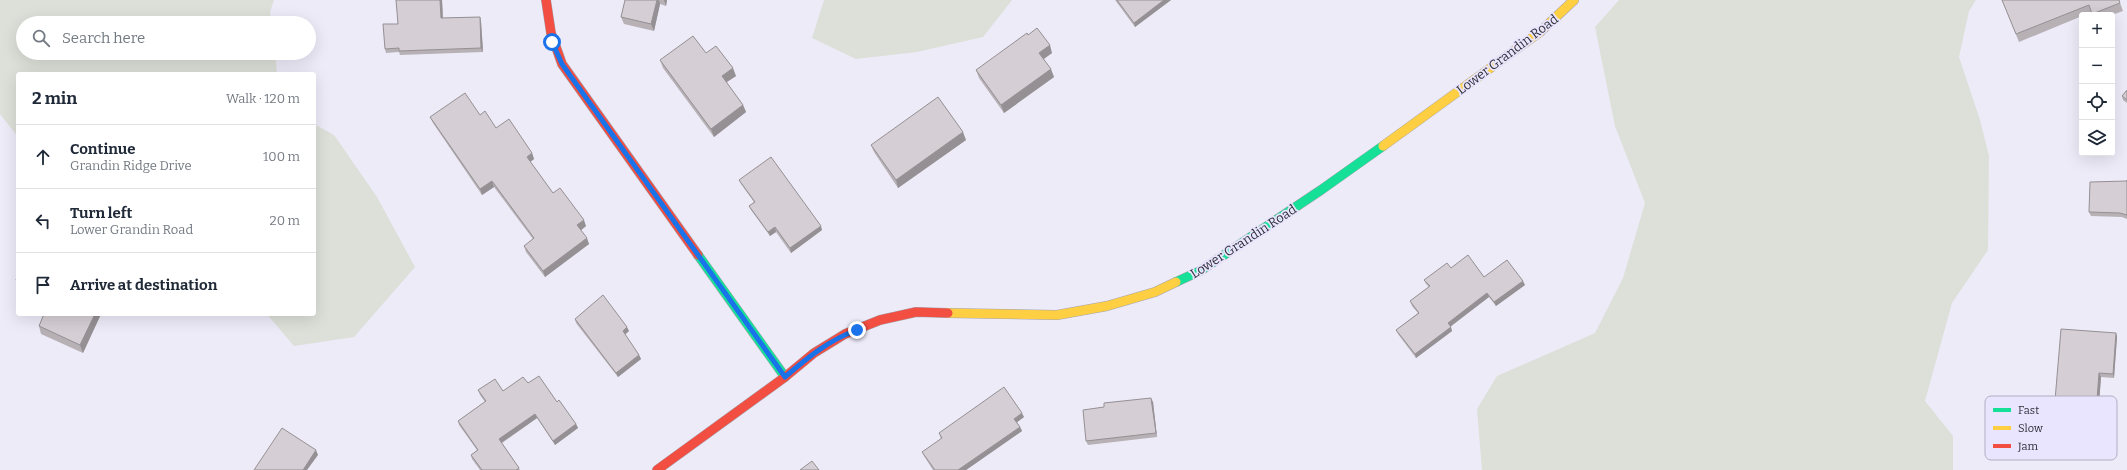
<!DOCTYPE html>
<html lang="en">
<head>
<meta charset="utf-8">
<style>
	body { margin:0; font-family:Bitter,serif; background:#f2f2f3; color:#1f2937 }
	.controls { position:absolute; right:12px; top:12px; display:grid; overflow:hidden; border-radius:4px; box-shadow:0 4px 16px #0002 }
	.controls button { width:36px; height:36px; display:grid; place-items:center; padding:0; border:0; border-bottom:1px solid #e0e1e3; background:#fff; color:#1f2937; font:20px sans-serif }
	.stop { position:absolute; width:12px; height:12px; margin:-9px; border:3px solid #1a73e8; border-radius:50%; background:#fff }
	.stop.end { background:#1a73e8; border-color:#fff; box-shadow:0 1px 4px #0008 }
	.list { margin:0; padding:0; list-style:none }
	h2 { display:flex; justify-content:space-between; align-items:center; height:52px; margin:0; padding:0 16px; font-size:17px }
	h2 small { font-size:13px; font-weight:400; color:#747a83 }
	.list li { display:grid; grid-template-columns:26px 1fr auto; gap:12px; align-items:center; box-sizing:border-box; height:64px; padding:0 16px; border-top:1px solid #e0e1e3 }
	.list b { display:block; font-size:15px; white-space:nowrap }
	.list p { margin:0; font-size:13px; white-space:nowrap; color:#747a83 }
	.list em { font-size:13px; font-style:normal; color:#747a83 }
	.icon { flex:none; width:22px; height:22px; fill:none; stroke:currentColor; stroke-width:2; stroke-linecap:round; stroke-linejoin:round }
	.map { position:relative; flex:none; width:2127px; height:470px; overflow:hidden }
	.search { position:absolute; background:#fff; box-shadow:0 4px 16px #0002; left:16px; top:16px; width:300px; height:44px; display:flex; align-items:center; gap:10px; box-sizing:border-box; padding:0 14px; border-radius:22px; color:#747a83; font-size:15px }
	.panel { position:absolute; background:#fff; box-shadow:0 4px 16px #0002; left:16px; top:72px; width:300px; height:244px; border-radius:4px }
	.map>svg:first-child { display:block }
	.green { fill:#dce0d8 }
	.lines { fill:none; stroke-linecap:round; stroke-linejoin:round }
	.fast-casing { stroke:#a5a4ad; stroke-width:10 }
	.slow-casing { stroke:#a5a4ad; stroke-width:10 }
	.jam-casing { stroke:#a5a4ad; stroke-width:10 }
	.fast { stroke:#16e098; stroke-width:9 }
	.slow { stroke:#ffcf43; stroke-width:9 }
	.jam { stroke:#f24e42; stroke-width:9 }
	.wall { fill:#b7b1b6 }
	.shaded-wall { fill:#959094 }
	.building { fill:#d5ced4; stroke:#959094 }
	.route { stroke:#1a73e8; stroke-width:5 }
	.labels { text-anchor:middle; stroke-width:3.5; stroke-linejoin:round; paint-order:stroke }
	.street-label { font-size:13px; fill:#2f2e37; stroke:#e9e5fe }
	.key { fill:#e9e5fe; stroke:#b1aec2; stroke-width:1 }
	.key-label { font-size:11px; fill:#2f2e37 }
</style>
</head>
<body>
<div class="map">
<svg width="2127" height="470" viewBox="0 0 2127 470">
	<rect width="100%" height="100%" fill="#edebf8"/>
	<g class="green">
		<polygon points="0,0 274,0 270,12 271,23 23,23 23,53 275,53 277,74 18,74 18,137 0,114"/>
		<polygon points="824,0 1012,0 983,37 917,52 856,59 812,38"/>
		<polygon points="1619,0 1976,0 1969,11 1959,57 1980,120 1989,156 1988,250 1952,303 1925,401 1953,436 1953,470 1482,470 1477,409 1497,376 1595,333 1623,278 1645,203 1615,126 1595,27"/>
		<polygon points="314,124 334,135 377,197 415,267 354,337 294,346 267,314 314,314"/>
	</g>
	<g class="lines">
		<defs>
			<g id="fast">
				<polyline points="698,255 785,377"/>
				<polyline points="1176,282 1200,271 1321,190 1383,146"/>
			</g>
			<g id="slow">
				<polyline points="1383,146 1540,32 1574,0"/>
				<polyline points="948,313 1057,315 1107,306 1155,292 1176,282"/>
			</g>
			<g id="jam">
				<polyline points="546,0 551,33 562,64 698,255"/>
				<polyline points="657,470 785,377 814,353 845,334 880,320 916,312 948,313"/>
			</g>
		</defs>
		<use href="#fast" class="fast-casing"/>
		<use href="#slow" class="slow-casing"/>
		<use href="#jam" class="jam-casing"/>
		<use href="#fast" class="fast"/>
		<use href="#slow" class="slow"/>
		<use href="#jam" class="jam"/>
	</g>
	<g class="wall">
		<polygon points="396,0 442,0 443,18 480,17 481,21 483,52 400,55 399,52 386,53 385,49 398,24"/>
		<polygon points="625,0 667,0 666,6 660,4 654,31 624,24 621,17"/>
		<polygon points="1115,0 1171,0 1135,27"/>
		<polygon points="2002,0 2119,0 2123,11 2112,15 2092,15 2091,12 2085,15 2082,15 2082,16 2019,42"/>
		<polygon points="1028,35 1052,53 1044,59 1054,77 1004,113 979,78 976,70"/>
		<polygon points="706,53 736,76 726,82 743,105 746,112 714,137 663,68 660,60"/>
		<polygon points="2127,90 2127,103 2123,100 2122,96"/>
		<polygon points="480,115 496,128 532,153 534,159 530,162 553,193 586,226 581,230 589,244 545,277 526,252 524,246 533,239 494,187 482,195 433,123 430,117"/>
		<polygon points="966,140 898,188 874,152 871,145"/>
		<polygon points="739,180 822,230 791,253 776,232 770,236 751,210 749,206 754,202 741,184"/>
		<polygon points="2127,180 2127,219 2122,217 2091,216 2089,212"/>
		<polygon points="1451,268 1484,277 1525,285 1496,306 1489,297 1450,326 1452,331 1416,358 1398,334 1396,330 1418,313 1412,306 1410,301 1429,287 1426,284 1424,280"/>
		<polygon points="101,314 83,353 41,334 39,326"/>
		<polygon points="575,319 629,331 625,335 639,355 641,359 618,377 576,323"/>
		<polygon points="2116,333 2117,337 2114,378 2101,377 2096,444 2054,440 2052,436"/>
		<polygon points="528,383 557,402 576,424 578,428 555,445 537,418 502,443 519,468 520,470 480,470 472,459 471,455 477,450 459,425 458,421 485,402 480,395 478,390 503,391"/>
		<polygon points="1153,402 1157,437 1088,445 1086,441"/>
		<polygon points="1024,417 1017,422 1020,427 1022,431 966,470 933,470 924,456 922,452 941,439 939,433"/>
	</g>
	<g class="shaded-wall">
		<polygon points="440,0 442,0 443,23 441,18"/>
		<polygon points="657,0 659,0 660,4 654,31 651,24"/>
		<polygon points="664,0 667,0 666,6"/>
		<polygon points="1164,0 1171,0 1135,27 1134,23"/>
		<polygon points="480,17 481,21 483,52 481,48"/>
		<polygon points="1050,45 1052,53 1042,60 1039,53"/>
		<polygon points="733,68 736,76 724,84 722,76"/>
		<polygon points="1051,69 1054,77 1004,113 1001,105"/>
		<polygon points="743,105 746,112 714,137 711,129"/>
		<polygon points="963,132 966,140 898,188 896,180"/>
		<polygon points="532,153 534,159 529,163 527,157"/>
		<polygon points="492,181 494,187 482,195 480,189"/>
		<polygon points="584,220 586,226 580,231 577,225"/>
		<polygon points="821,226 822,230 791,253 790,248"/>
		<polygon points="775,227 776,232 770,236 768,232"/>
		<polygon points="587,238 589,244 545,277 543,271"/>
		<polygon points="1523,281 1525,285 1496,306 1494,302"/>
		<polygon points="1487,293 1489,297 1450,327 1448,323"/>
		<polygon points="95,314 101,314 83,353 80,345"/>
		<polygon points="627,327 629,331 624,335 623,331"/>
		<polygon points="1451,327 1452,331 1416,358 1415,354"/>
		<polygon points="2116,333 2117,337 2114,378 2113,374"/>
		<polygon points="639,355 641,359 618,377 616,373"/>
		<polygon points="2099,373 2101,377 2096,444 2094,439"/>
		<polygon points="1151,398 1153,402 1157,437 1156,433"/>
		<polygon points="1022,413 1024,417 1016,423 1014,419"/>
		<polygon points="535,414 537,418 501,443 499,439"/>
		<polygon points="576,424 578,428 555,445 553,441"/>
		<polygon points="1020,427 1022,431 966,470 958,470"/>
		<polygon points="316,450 318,455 307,470 303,470"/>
	</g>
	<g class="building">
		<polygon points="396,0 440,0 441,18 480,17 481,48 399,51 399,48 385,49 383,24 398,24"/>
		<polygon points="625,0 657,0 651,24 621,17"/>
		<polygon points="1117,0 1164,0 1134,23"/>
		<polygon points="2002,0 2119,0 2120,3 2092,14 2089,5 2016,34"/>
		<polygon points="1037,28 1050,45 1039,53 1051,69 1001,105 976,70 1027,33 1028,35"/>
		<polygon points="693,36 706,53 716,46 733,68 722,76 743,105 711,129 660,60"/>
		<polygon points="2127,90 2127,100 2122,96"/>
		<polygon points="465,93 480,115 485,111 496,128 509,119 532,153 527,157 553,193 560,188 584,220 577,225 587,238 543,271 524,246 534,238 492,181 480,189 430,117"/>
		<polygon points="938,97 963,132 896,180 871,145"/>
		<polygon points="771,157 821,226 790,248 775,227 768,232 749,206 755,202 739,180"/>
		<polygon points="2127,180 2127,215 2120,213 2089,212 2090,182 2127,181"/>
		<polygon points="1468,255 1484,277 1507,260 1523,281 1494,302 1487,293 1448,323 1451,327 1415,354 1396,330 1419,313 1410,301 1430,286 1424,280 1447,263 1451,268"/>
		<polygon points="18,275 18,281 16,280"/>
		<polygon points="603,295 627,327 623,331 639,355 616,373 575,319"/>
		<polygon points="44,314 95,314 80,345 39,326"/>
		<polygon points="2061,329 2116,333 2113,374 2099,373 2094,439 2052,436"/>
		<polygon points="539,376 557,402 559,400 576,424 553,441 535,414 499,439 519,468 516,470 482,470 471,455 478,450 458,421 486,401 478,390 495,379 503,391 523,377 528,383"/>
		<polygon points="1004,387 1022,413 1014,419 1020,427 958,470 935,470 922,452 942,438 939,433"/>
		<polygon points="1151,398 1156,433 1086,441 1083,410 1104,407 1104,403"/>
		<polygon points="282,428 316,450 303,470 254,470"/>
		<polygon points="812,461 819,470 800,470"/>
	</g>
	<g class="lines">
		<path class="route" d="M552,42L562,64L785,377C807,358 829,340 857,330"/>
	</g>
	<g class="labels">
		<g class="street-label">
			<text transform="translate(1507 54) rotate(-37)" y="5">Lower Grandin Road</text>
			<text transform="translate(1243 241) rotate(-33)" y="5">Lower Grandin Road</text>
		</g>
	</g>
	<rect x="1985" y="396" width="132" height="64" rx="6" class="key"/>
	<rect x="1993" y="408" width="18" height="4" fill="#16e098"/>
	<rect x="1993" y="426" width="18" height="4" fill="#ffcf43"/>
	<rect x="1993" y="444" width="18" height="4" fill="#f24e42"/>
	<g class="key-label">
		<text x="2018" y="414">Fast</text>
		<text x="2018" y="432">Slow</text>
		<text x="2018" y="450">Jam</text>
	</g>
</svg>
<div class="controls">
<button>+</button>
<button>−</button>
<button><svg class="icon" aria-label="locate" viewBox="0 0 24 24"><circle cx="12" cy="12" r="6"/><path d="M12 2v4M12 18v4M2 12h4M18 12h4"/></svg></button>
<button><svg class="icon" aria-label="layers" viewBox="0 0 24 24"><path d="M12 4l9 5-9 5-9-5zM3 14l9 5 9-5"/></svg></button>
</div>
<div class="stop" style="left:552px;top:42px"></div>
<div class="stop end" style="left:857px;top:330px"></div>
<div class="search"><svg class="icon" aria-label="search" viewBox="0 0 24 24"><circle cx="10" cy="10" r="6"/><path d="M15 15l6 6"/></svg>Search here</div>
<section class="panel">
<h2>2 min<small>Walk · 120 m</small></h2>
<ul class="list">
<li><svg class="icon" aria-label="ahead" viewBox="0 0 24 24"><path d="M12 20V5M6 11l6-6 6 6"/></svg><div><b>Continue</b><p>Grandin Ridge Drive</p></div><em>100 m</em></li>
<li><svg class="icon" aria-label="left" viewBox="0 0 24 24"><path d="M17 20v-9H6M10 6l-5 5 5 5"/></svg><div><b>Turn left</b><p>Lower Grandin Road</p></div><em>20 m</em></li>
<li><svg class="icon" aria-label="arrive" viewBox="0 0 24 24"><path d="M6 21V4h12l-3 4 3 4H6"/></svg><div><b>Arrive at destination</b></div></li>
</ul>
</section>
</div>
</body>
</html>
